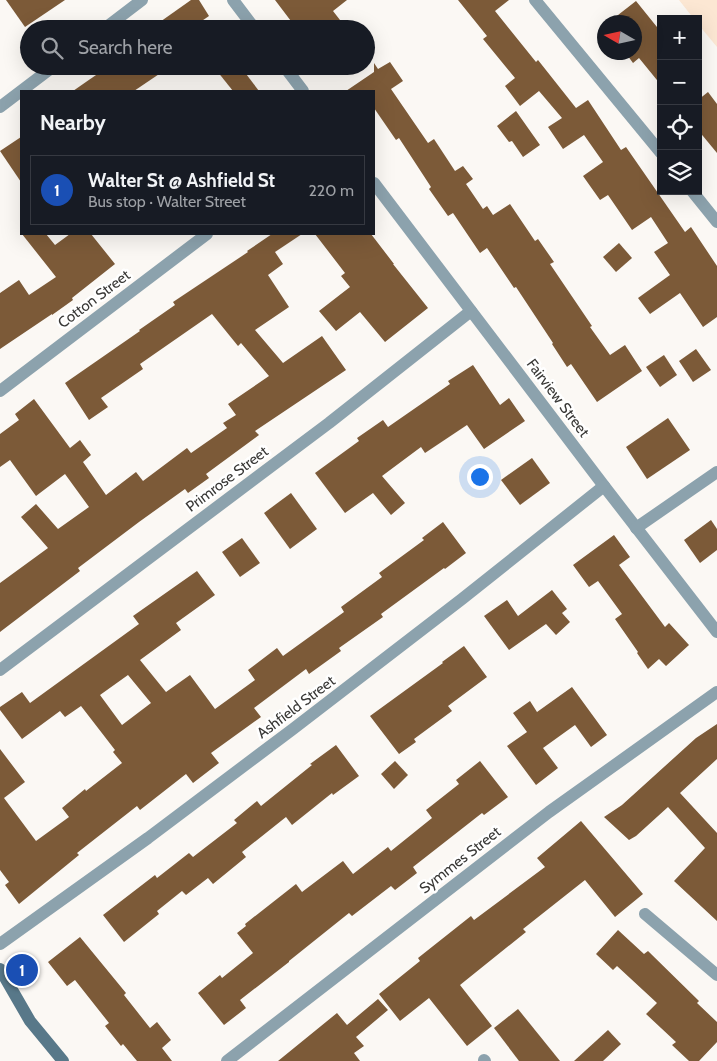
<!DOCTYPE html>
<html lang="en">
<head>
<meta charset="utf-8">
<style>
	body { margin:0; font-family:Cabin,sans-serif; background:#20242c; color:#f1f3f6 }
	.controls { position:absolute; right:15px; top:15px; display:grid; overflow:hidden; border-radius:0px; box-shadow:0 5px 20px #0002 }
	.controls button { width:45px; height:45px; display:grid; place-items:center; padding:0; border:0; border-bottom:1px solid #363941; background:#171b24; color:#f1f3f6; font:25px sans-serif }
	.compass { position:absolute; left:597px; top:15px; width:45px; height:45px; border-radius:50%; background:#171b24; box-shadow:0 5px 20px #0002; rotate:279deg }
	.you { position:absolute; left:479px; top:476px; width:18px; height:18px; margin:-12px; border:4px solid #fff; border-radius:50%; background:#1a73e8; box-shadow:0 0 0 8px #1a73e833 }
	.badge { display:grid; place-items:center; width:32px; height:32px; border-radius:50%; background:#2486b1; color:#fff; font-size:16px; font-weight:700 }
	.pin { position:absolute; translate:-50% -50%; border:2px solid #fff; box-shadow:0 1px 5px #0006 }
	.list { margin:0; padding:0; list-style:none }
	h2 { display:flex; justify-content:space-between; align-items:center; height:65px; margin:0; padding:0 20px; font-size:21px }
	h2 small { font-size:16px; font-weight:400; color:#9ea1a6 }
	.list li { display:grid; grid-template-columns:32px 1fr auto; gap:15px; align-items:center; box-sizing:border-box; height:70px; margin:0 10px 10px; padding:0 10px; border:1px solid #363941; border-radius:0px }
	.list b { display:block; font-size:19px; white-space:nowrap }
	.list p { margin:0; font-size:16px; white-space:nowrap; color:#9ea1a6 }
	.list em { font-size:16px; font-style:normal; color:#9ea1a6 }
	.icon { flex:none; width:28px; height:28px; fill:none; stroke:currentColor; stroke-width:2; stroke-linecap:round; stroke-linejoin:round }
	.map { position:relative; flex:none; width:717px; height:1061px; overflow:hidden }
	.search { position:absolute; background:#171b24; box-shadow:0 5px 20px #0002; left:20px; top:20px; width:355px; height:55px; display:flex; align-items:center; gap:12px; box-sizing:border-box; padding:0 18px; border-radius:28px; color:#9ea1a6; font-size:19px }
	.panel { position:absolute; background:#171b24; box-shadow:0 5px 20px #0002; left:20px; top:90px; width:355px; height:145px; border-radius:0px }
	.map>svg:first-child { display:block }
	.green { fill:#fce7d3 }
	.building { fill:#7c5a38; fill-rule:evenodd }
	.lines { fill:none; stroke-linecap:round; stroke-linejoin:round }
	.street { stroke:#8ca2ad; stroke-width:12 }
	.secondary { stroke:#587889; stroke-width:12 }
	.labels { text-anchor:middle; stroke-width:5; stroke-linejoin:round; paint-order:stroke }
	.street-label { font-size:15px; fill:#383735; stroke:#fff }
</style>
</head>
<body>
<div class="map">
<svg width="717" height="1061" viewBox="0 0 717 1061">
	<rect width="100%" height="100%" fill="#fbf8f4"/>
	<polygon class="green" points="679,0 717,0 717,47 698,24 698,19 694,19"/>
	<g class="building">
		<polygon points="6,0 65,0 25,27"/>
		<polygon points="191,0 199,0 209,16 190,29 150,29"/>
		<polygon points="275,0 347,0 333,11 347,29 297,29"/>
		<polygon points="458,0 509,0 495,11 536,62 538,60 576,108 588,100 621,150 626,147 685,232 691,227 717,266 717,317 703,327 680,293 650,314 638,298 670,275 654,252 668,243 651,217 632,230 608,195 600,200 583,176 603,162 584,135 563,149 548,127 562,118 539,91 520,106 505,86 515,78 483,39 487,36"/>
		<polygon points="636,1 661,32 661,85 639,58 633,63 625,52 634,52 634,22 609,22"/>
		<polygon points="390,62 403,81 391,89 428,143 434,139 455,171 463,166 473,179 466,184 483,209 487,206 493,215 510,204 535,241 538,239 554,262 550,264 592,326 590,327 610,355 625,345 642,371 597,402 571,364 567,367 552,344 553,343 516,287 514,288 487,248 480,253 453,213 448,216 429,189 431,187 399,138 396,140 374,108 374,91 346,91 374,72 374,63 378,69"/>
		<polygon points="109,66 171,66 134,91 73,91"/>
		<polygon points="213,66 240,66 259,91 233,91"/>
		<polygon points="708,92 717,104 717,153 698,130 698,100"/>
		<polygon points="516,111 540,145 523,157 512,141 509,142 497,126"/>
		<polygon points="21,137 21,182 0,151"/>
		<polygon points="22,234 46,234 55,245 70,234 91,234 115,264 72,298 73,300 52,315 52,314 0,349 0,293 19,280 29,295 56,277"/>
		<polygon points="272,234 302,234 275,252 283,264 268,275 289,307 255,330 283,363 322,336 346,370 255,431 259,435 206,474 209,478 188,493 185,489 139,522 78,568 80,571 0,632 0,583 48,548 21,517 36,504 58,529 89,507 65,474 36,496 10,460 0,467 0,434 19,420 15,414 34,399 70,448 80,440 91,455 83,462 106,495 136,472 143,481 187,448 191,453 227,428 223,423 236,415 228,404 269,376 241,343 238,346 212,314 140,364 143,369 101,398 108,407 89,420 65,383 140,331 139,330 175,305 173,302 248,252 247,251"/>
		<polygon points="315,234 371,234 394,264 393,264 428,308 385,342 360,312 336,331 319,311 350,287 341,276 345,273"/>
		<polygon points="619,243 632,258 616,272 603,257"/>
		<polygon points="696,349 711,370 693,382 679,361"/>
		<polygon points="664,355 677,375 660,387 646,367"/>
		<polygon points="473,365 500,405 509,398 525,421 484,449 467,425 425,453 421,447 382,476 405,503 391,515 373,493 345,513 315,473 359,441 357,438 383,420 388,427 450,384 448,381"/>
		<polygon points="668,418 690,450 647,479 626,447"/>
		<polygon points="532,458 550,483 520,505 501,480"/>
		<polygon points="291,493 317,529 290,549 264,513"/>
		<polygon points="711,520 717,529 717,550 700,563 684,540"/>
		<path d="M443,522L466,553L445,569L444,568L381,614L383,617L339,648L341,651L309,674L306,669L254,708L261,717L211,753L219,763L193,783L186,774L140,810L137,806L77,853L79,855L19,904L5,885L9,882L0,870V749L25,782L4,798L36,841L69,817L62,808L85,789L86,791L122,763L113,752L115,750L81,706L65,717L60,711L22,739L0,710V707L22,692L30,703L139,624L133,616L197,571L215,595L176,623L181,630L140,660L166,692L190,675L215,709L255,680L248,670L277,648L283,656L344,612L341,607L382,577L379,573L424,540L422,538ZM128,675L151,703L122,725L100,695Z"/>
		<polygon points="614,535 630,557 619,565 665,627 669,623 689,645 666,666 659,659 648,669 637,653 638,652 615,619 622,614 598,581 589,587 573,565"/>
		<polygon points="242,538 260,563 240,577 222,552"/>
		<polygon points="552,590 567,609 562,613 570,622 556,635 546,624 509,650 484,616 507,600 518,616"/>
		<polygon points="464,646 487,677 448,706 452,711 414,739 416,742 399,754 370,716 443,663 442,662"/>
		<polygon points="572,687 607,735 591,747 575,725 543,748 558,768 536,785 507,746 527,732 513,713 530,701 537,712"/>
		<polygon points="717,724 717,759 680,793 717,833 717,921 674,881 705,848 668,807 636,836 629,840 604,817 622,805 696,738"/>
		<polygon points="336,745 359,776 333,795 332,793 292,825 286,817 242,852 246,857 213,884 208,878 186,895 182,891 157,911 159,914 124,942 103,915 155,875 157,878 189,853 193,857 237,823 234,820 257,801 261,806 312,765 310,764"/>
		<polygon points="395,761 408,775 394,789 381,774"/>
		<polygon points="480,761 508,797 484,815 482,813 413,867 417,873 395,890 391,886 352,916 349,913 289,961 289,962 240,1000 246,1008 224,1025 198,993 220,975 222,978 253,953 237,933 246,926 245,924 296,884 302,892 343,861 353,874 388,847 391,851 432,818 426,810 459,784 456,780"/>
		<polygon points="581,821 643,894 615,917 585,880 523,929 526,932 460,985 492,1026 467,1046 429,998 400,1021 379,994 420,961 418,958 471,916 474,920 545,867 537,858"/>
		<polygon points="618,930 644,954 648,951 699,1001 697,1003 717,1022 717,1042 699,1061 689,1061 672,1045 676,1042 646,1014 657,1003 617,966 613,970 596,954"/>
		<polygon points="80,937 126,993 124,995 150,1028 157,1022 171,1040 162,1048 172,1061 137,1061 123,1044 121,1046 105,1026 109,1023 75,980 67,986 48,962"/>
		<polygon points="378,999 388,1010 356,1037 364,1046 354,1053 360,1061 278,1061 337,1013 347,1025"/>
		<polygon points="518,1009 560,1061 519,1061 494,1028"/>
		<polygon points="608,1030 621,1044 603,1061 574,1061"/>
	</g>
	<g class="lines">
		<g class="street">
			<polyline points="233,0 255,29"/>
			<polyline points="535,0 661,153"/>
			<polyline points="104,29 142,0"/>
			<polyline points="284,66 303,91"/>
			<polyline points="0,107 54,66"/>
			<polyline points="374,183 604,486 717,632"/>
			<polyline points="692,191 717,222"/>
			<polyline points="0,391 207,234"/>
			<polyline points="636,528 717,472"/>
			<polyline points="0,670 329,423 471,311"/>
			<polyline points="645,914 717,975"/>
			<polyline points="0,944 148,838 293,729 462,599 604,486"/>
			<polyline points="484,1060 485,1061"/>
			<polyline points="227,1061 549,812 717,692"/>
		</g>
		<polyline class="secondary" points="0,969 30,1021 63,1061"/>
	</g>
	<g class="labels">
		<g class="street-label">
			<text transform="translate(94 299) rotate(-37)" y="5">Cotton Street</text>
			<text transform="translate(558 398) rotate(53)" y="5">Fairview Street</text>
			<text transform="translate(227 479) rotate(-37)" y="5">Primrose Street</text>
			<text transform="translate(296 707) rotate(-37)" y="5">Ashfield Street</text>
			<text transform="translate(460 860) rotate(-38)" y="5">Symmes Street</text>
		</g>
	</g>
</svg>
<div class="controls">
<button>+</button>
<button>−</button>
<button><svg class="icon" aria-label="locate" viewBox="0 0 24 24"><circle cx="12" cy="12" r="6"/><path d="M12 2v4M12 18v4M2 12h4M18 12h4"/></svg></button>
<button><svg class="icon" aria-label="layers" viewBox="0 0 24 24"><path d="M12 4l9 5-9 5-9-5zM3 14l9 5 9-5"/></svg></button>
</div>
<svg class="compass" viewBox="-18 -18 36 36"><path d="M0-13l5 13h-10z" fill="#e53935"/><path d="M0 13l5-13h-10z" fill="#9ea1a6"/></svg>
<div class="you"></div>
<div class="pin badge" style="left:22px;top:970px;background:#1a4fb4">1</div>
<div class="search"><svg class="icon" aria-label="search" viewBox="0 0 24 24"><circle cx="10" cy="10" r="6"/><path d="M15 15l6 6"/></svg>Search here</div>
<section class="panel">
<h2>Nearby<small></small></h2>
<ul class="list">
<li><span class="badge" style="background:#1a4fb4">1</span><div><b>Walter St @ Ashfield St</b><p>Bus stop · Walter Street</p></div><em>220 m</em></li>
</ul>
</section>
</div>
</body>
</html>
